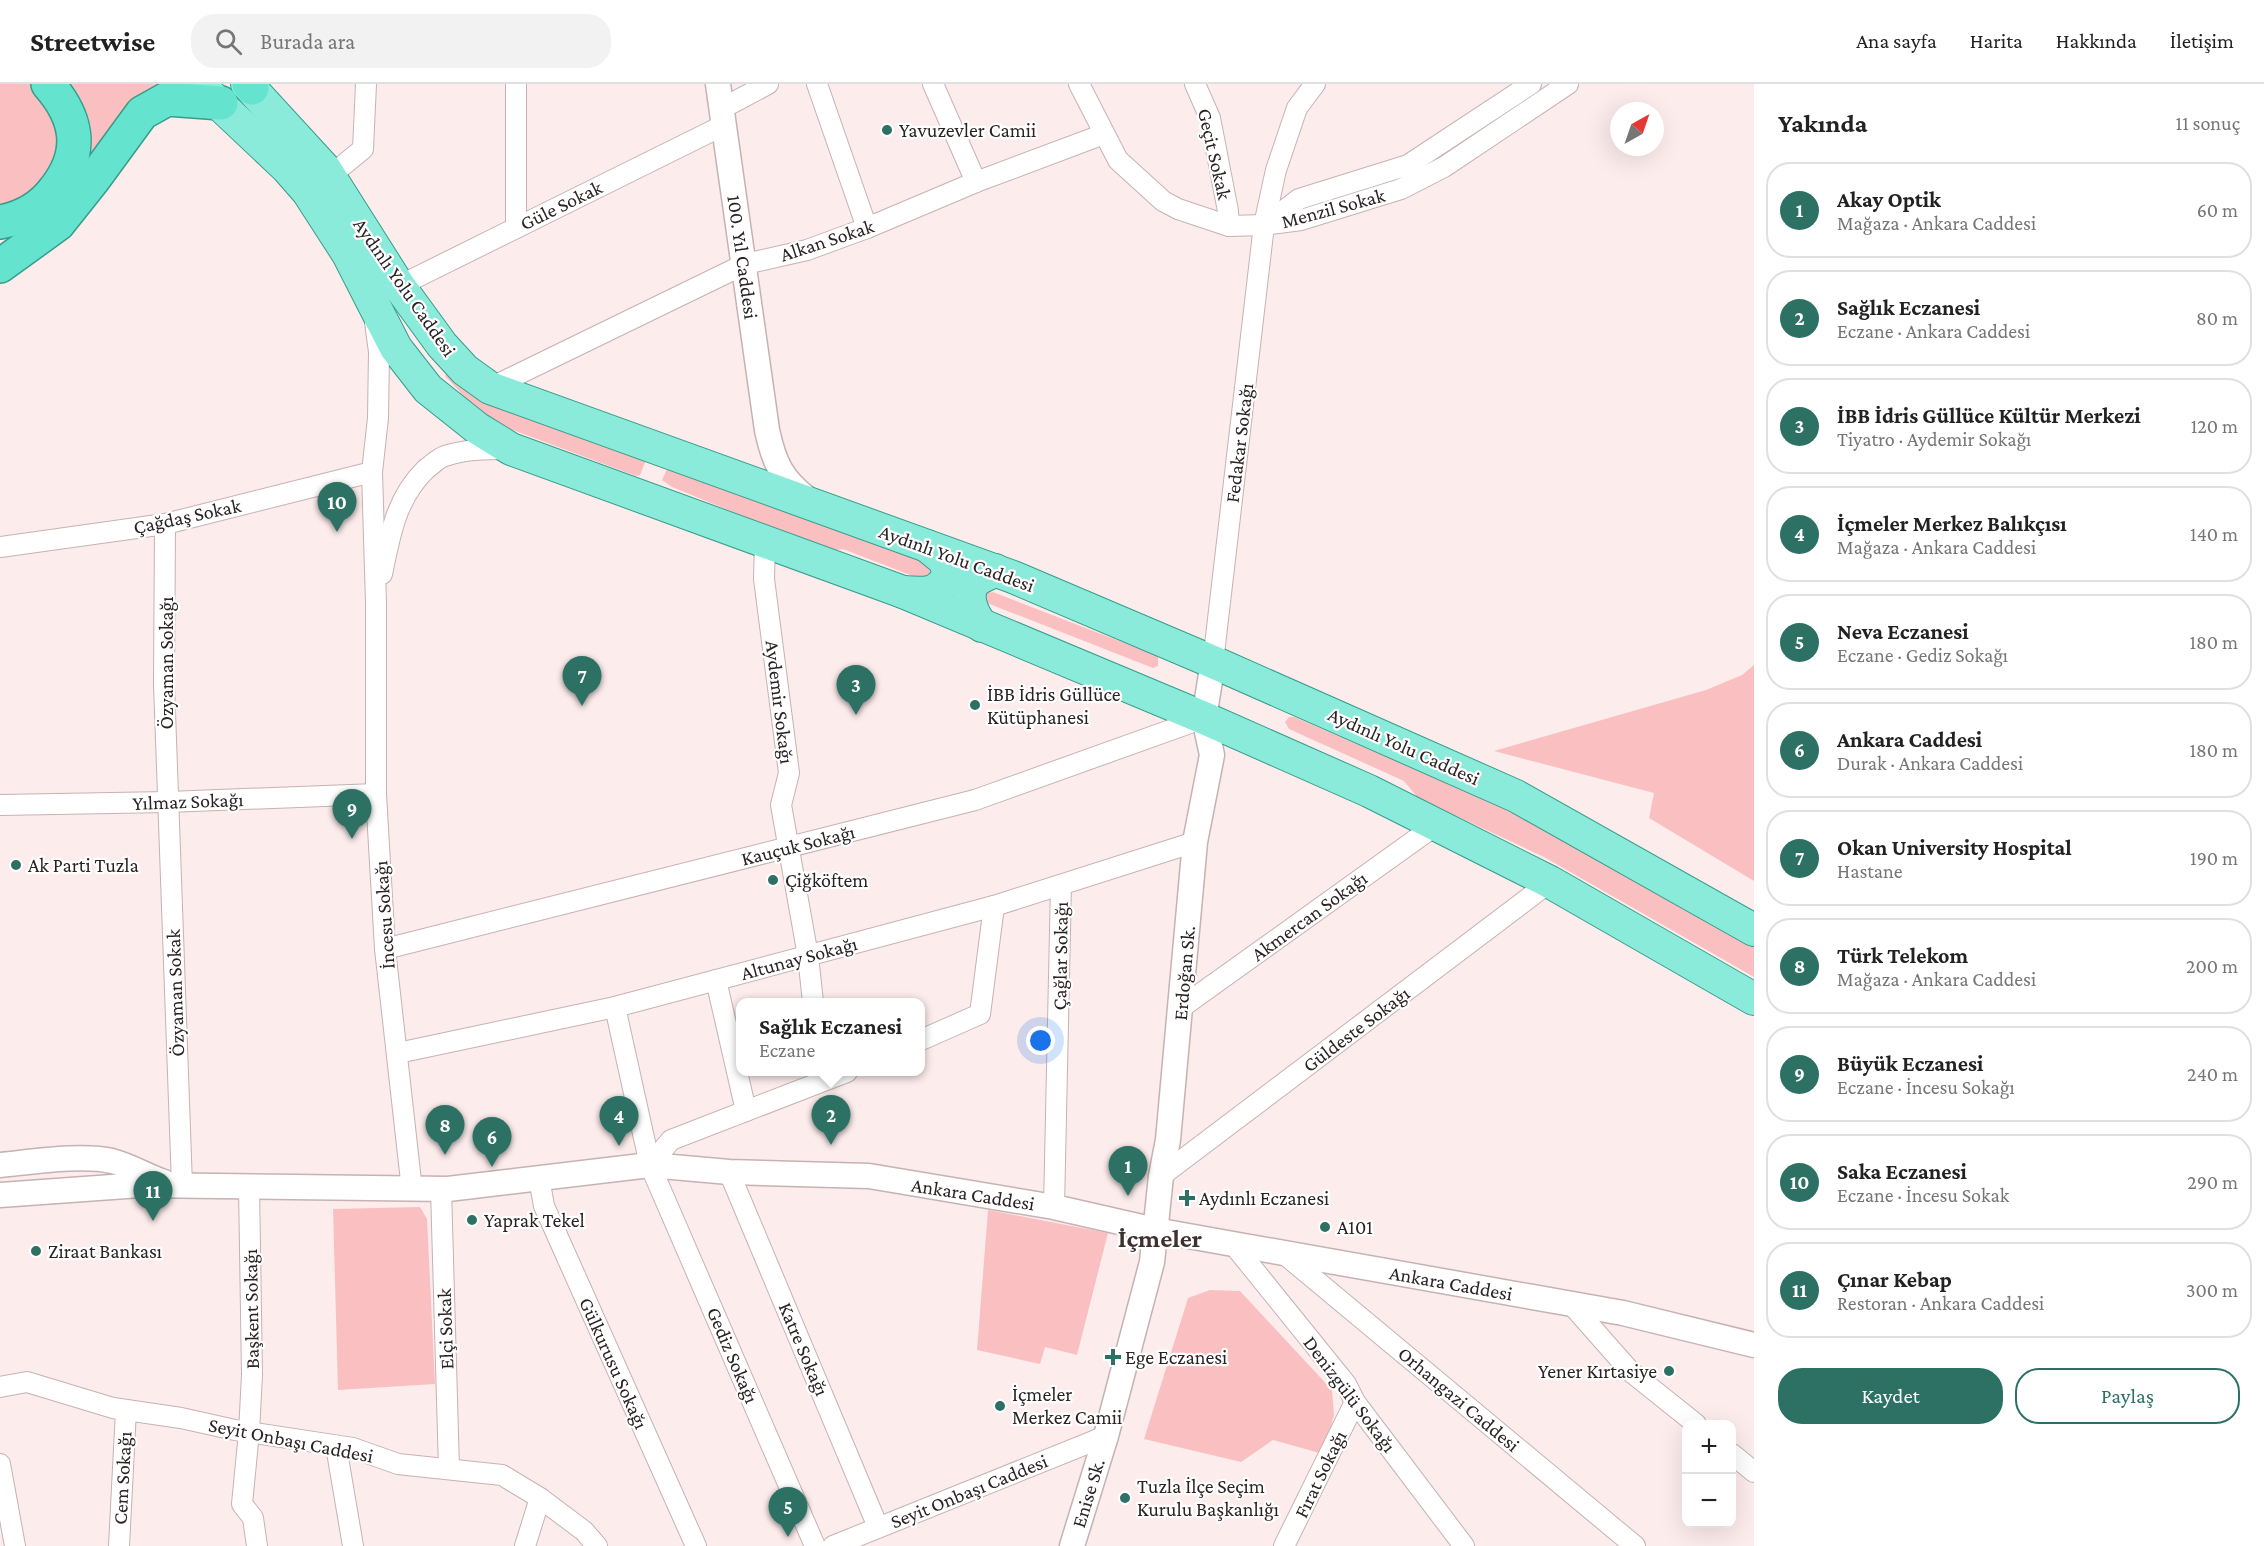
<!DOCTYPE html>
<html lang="tr">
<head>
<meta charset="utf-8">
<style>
	body { margin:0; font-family:"Crimson Pro",serif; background:#f2f2f2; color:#222 }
	.controls { position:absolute; right:18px; bottom:18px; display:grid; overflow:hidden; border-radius:12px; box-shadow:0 6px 24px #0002 }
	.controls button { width:54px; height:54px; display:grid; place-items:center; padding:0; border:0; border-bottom:2px solid #e0e0e0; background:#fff; color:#222; font:30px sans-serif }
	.compass { position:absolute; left:1610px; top:18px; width:54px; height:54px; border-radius:50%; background:#fff; box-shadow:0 6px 24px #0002; rotate:40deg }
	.you { position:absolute; left:1041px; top:957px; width:21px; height:21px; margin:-15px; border:4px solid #fff; border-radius:50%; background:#1a73e8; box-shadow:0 0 0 9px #1a73e833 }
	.badge { display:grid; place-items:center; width:39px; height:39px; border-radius:50%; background:#2c7164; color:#fff; font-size:20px; font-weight:700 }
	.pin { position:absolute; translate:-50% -50px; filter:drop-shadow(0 2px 3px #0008) }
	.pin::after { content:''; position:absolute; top:32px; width:21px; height:18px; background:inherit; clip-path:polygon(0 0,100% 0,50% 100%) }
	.popup { position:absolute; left:736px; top:914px; width:189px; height:78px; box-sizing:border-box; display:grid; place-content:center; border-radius:12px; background:#fff; filter:drop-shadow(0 2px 4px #0005); font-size:20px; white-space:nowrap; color:#767676 }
	.popup b { font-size:22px; color:#222 }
	.popup::after { content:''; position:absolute; left:50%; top:100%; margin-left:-12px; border:12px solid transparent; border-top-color:#fff }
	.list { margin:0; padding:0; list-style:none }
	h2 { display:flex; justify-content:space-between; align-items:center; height:78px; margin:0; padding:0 24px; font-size:26px }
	h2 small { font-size:20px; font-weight:400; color:#767676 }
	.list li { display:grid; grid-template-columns:39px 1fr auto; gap:18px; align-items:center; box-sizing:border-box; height:96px; margin:0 12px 12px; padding:0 12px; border:2px solid #e0e0e0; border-radius:24px }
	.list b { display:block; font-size:22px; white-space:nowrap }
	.list p { margin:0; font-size:20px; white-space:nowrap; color:#767676 }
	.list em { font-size:20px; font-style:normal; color:#767676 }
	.actions { display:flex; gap:12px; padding:18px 24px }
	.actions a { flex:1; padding:14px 0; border:2px solid #2c7164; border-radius:24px; text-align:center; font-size:21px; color:#2c7164 }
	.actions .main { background:#2c7164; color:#fff }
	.icon { flex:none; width:33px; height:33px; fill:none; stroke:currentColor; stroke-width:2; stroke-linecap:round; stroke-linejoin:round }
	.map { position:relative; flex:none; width:1754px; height:1462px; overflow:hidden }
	header { display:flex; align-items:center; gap:36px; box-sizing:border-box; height:84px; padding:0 30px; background:#fff; border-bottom:2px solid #e0e0e0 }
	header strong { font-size:28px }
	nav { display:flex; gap:33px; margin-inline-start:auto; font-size:21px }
	.search { width:420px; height:54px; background:#f2f2f2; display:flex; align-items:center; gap:15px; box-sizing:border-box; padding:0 21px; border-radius:24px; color:#767676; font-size:22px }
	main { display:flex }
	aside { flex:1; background:#fff }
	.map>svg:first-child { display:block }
	.green { fill:#fac0c1 }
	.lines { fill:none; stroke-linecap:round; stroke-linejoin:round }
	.minor-casing { stroke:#c6b2b2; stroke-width:22 }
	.tertiary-casing { stroke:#c6b2b2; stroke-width:27 }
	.primary-casing { stroke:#379c8a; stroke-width:34 }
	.trunk-casing { stroke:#379c8a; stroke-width:36 }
	.minor { stroke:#fff; stroke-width:20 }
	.tertiary { stroke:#fff; stroke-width:24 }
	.primary { stroke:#8bebda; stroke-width:32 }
	.trunk { stroke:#64e4ce; stroke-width:33 }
	.poi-dot { fill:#2c7164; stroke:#fff; stroke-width:2 }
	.labels { text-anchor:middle; stroke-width:4.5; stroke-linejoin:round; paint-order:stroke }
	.poi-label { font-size:20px; fill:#2b2323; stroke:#fff; text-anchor:start }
	.street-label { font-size:20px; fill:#2b2323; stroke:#fff }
	.district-label { font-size:26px; font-weight:bold; fill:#3f3030; stroke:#fff }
</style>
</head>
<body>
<header>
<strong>Streetwise</strong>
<div class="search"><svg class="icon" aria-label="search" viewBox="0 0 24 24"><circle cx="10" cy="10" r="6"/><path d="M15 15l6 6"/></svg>Burada ara</div>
<nav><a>Ana sayfa</a><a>Harita</a><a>Hakkında</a><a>İletişim</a></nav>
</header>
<main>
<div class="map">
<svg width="1754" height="1462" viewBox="0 0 1754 1462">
	<rect width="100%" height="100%" fill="#fdecec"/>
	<g class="green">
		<polygon points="0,0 36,0 64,53 46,104 0,126"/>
		<polygon points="61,0 159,0 182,7 64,120"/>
		<polygon points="448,286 646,376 640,391 636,392 510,345 475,324 445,292"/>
		<polygon points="667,385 680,385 930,469 933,489 923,496 843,465 828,467 672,403 662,396"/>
		<polygon points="993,508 1158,572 1158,582 1153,584 987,519 984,513 987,509"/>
		<polygon points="1754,581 1754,797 1649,734 1654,709 1494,667 1706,606 1742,591"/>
		<polygon points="1289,633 1294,633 1529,735 1754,861 1754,893 1544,773 1418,714 1404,697 1289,645 1285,638"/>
		<polygon points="420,1123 427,1135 435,1300 338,1306 333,1125"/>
		<polygon points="988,1126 1108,1149 1077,1271 1045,1263 1040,1280 977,1266"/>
		<polygon points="1210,1206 1240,1207 1332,1306 1334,1331 1323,1370 1273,1356 1241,1378 1144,1355 1188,1214"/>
	</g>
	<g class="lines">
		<defs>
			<g id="minor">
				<polyline points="516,0 516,144"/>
				<polyline points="817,0 867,144"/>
				<polyline points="933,0 976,98"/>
				<polyline points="1079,0 1118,76 1163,117 1178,125 1229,142 1264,141 1301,136 1401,105 1444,83 1568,0"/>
				<polyline points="1195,0 1210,34 1228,127 1229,142"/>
				<polyline points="721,25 768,0"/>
				<polyline points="330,92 363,65 366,0"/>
				<polyline points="1266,140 1299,115 1408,81 1531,0"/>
				<polyline points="399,202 724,41"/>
				<polyline points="375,238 379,268 378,334 372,388 376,519 376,710 385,865 412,1106"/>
				<polyline points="490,304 745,180 807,166 867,144 976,98 1104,50"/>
				<polyline points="165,440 164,600 182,1101"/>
				<polyline points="765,458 764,495 789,689 781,721 808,872 813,918"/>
				<polyline points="0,463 165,440 372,388"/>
				<path d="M382,490C390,451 396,414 426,385C432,381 438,374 445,372C466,365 488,365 510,365"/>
				<polyline points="1213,578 1264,141 1276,86 1297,24 1315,0"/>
				<polyline points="0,721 168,718 376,710"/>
				<polyline points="385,865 975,716 1204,634"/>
				<polyline points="716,896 746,1027"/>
				<polyline points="615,923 650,1081 815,1462"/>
				<polyline points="1182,923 1436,741"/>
				<polyline points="921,956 980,930 994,822"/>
				<polyline points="398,969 615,923 994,822 1195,758"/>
				<polyline points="650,1081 671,1056 847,988"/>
				<polyline points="729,1088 878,1443"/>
				<polyline points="1161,1092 1550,798"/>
				<polyline points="539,1094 544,1122 696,1462"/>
				<polyline points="249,1102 252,1291 249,1348 242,1420 253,1434 257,1462"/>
				<polyline points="441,1105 449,1385"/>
				<polyline points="1054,1123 1061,801"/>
				<polyline points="1233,1160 1346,1300 1355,1318 1464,1462"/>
				<polyline points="1283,1169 1635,1462"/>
				<polyline points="1571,1220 1631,1288 1696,1340"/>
				<polyline points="0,1303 27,1298 113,1324 181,1334 235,1346 353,1364 398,1380 502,1391 540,1414 584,1447 597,1462"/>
				<polyline points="336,1362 353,1462"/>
				<polyline points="1732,1370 1754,1388"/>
				<polyline points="0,1380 15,1462"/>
				<polyline points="119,1462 126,1326"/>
				<polyline points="525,1462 540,1414"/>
				<polyline points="833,1462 1106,1352"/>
				<polyline points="1284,1462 1355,1318"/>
			</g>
			<g id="tertiary">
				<path d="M718,0L767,346C774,379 782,396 809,416"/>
				<path d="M0,1081C32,1078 82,1070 112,1077C131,1082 146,1092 164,1098"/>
				<polyline points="0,1111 140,1101 448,1105 650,1081 729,1088 869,1092 1054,1123 1155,1146 1233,1160 1623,1229 1754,1261"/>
				<polyline points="1072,1462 1106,1352 1152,1178 1161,1092 1168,1056 1195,758 1212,671 1204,634 1213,578"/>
			</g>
			<g id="primary">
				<polyline points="198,0 287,84 308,108 348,170 396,264 428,305 477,344 511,365 903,508 1204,634 1369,707 1550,798 1754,915"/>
				<polyline points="247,0 325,85 399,202 442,261 465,286 490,304 1013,493 1213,578 1516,712 1754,846"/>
				<path d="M903,508C925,510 940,511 949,489L944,476L927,462"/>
				<path d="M982,542C973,530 962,509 977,496C982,492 990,490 995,486"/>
			</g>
			<g id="trunk">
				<polyline points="249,0 252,4"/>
				<path d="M0,138C23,134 41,124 55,105C84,68 78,34 48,0"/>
				<polyline points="0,182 58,140 93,96 142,29 167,15 221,19"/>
			</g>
		</defs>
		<use href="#minor" class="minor-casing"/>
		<use href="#tertiary" class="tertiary-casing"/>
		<use href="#primary" class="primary-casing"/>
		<use href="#trunk" class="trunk-casing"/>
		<use href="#minor" class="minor"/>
		<use href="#tertiary" class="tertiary"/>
		<use href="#primary" class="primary"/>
		<use href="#trunk" class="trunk"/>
	</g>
	<g class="poi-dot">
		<circle cx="887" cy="46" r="6"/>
		<circle cx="975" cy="621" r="6"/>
		<circle cx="16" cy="781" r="6"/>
		<circle cx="773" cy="796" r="6"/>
		<path d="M1184 1105h6v6h6v6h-6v6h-6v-6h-6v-6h6z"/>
		<circle cx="472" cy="1136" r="6"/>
		<circle cx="1325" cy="1143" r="6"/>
		<circle cx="36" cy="1167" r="6"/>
		<path d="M1110 1264h6v6h6v6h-6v6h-6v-6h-6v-6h6z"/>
		<circle cx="1669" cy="1287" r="6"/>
		<circle cx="1000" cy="1322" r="6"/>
		<circle cx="1125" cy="1414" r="6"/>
	</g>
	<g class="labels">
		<g class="poi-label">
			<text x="899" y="53">Yavuzevler Camii</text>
			<text x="987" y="617">İBB İdris Güllüce<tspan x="987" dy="23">Kütüphanesi</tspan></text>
			<text x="28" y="788">Ak Parti Tuzla</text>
			<text x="785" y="803">Çiğköftem</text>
			<text x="1199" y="1121">Aydınlı Eczanesi</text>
			<text x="484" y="1143">Yaprak Tekel</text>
			<text x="1337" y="1150">A101</text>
			<text x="48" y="1174">Ziraat Bankası</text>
			<text x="1125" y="1280">Ege Eczanesi</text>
			<text x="1657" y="1294" text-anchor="end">Yener Kırtasiye</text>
			<text x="1012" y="1317">İçmeler<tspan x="1012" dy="23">Merkez Camii</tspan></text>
			<text x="1137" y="1409">Tuzla İlçe Seçim<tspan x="1137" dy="23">Kurulu Başkanlığı</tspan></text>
		</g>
		<g class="street-label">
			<text transform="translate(1215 70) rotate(77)" y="7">Geçit Sokak</text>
			<text transform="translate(561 121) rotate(-26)" y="7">Güle Sokak</text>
			<text transform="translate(1333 124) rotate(-15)" y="7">Menzil Sokak</text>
			<text transform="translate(827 156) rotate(-18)" y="7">Alkan Sokak</text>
			<text transform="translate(743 173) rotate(82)" y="7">100. Yıl Caddesi</text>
			<text transform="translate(405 203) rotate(55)" y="7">Aydınlı Yolu Caddesi</text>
			<text transform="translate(1239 359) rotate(-83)" y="7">Fedakar Sokağı</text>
			<text transform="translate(187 432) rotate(-12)" y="7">Çağdaş Sokak</text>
			<text transform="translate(957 474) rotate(20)" y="7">Aydınlı Yolu Caddesi</text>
			<text transform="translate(166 579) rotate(-90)" y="7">Özyaman Sokağı</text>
			<text transform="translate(780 618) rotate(83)" y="7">Aydemir Sokağı</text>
			<text transform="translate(1404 662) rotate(24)" y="7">Aydınlı Yolu Caddesi</text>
			<text transform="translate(188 717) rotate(-2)" y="7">Yılmaz Sokağı</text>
			<text transform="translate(798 761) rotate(-14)" y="7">Kauçuk Sokağı</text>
			<text transform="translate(384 831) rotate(-94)" y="7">İncesu Sokağı</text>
			<text transform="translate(1309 832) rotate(-36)" y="7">Akmercan Sokağı</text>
			<text transform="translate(1060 872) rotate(-89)" y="7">Çağlar Sokağı</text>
			<text transform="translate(799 874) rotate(-15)" y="7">Altunay Sokağı</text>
			<text transform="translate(1184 889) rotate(-85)" y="7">Erdoğan Sk.</text>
			<text transform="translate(175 909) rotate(-92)" y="7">Özyaman Sokak</text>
			<text transform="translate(1356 945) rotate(-37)" y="7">Güldeste Sokağı</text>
			<text transform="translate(973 1110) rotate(9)" y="7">Ankara Caddesi</text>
			<text transform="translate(1451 1199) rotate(10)" y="7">Ankara Caddesi</text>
			<text transform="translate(251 1225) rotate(-91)" y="7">Başkent Sokağı</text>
			<text transform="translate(445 1245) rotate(-92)" y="7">Elçi Sokak</text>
			<text transform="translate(804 1265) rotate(67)" y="7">Katre Sokağı</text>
			<text transform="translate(733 1271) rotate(67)" y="7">Gediz Sokağı</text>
			<text transform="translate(614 1279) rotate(66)" y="7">Gülkurusu Sokağı</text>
			<text transform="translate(1350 1310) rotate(53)" y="7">Denizgülü Sokağı</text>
			<text transform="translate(1459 1315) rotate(40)" y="7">Orhangazi Caddesi</text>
			<text transform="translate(291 1356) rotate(11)" y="7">Seyit Onbaşı Caddesi</text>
			<text transform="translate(1320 1390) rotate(-64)" y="7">Fırat Sokağı</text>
			<text transform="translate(122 1394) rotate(-87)" y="7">Cem Sokağı</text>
			<text transform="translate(969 1407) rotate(-22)" y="7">Seyit Onbaşı Caddesi</text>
			<text transform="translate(1088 1409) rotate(-73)" y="7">Enise Sk.</text>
		</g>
		<g class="district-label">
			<text x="1160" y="1163">İçmeler</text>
		</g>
	</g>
</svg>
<div class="controls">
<button>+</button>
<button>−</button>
</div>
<svg class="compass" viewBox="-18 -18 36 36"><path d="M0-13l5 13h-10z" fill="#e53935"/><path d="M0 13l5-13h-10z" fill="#767676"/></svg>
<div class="you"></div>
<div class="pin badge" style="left:1128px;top:1112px">1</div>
<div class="pin badge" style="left:831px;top:1061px">2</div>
<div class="popup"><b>Sağlık Eczanesi</b>Eczane</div>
<div class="pin badge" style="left:856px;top:631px">3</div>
<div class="pin badge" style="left:619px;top:1062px">4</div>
<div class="pin badge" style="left:788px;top:1453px">5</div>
<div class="pin badge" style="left:492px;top:1083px">6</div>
<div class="pin badge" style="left:582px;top:622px">7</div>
<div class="pin badge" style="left:445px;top:1071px">8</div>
<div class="pin badge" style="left:352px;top:755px">9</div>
<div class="pin badge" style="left:337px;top:448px">10</div>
<div class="pin badge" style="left:153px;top:1137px">11</div>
</div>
<aside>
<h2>Yakında<small>11 sonuç</small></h2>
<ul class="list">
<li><span class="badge">1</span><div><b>Akay Optik</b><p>Mağaza · Ankara Caddesi</p></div><em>60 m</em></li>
<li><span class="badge">2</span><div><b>Sağlık Eczanesi</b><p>Eczane · Ankara Caddesi</p></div><em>80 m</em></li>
<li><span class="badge">3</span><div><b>İBB İdris Güllüce Kültür Merkezi</b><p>Tiyatro · Aydemir Sokağı</p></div><em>120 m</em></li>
<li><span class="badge">4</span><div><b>İçmeler Merkez Balıkçısı</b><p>Mağaza · Ankara Caddesi</p></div><em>140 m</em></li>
<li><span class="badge">5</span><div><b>Neva Eczanesi</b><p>Eczane · Gediz Sokağı</p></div><em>180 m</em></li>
<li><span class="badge">6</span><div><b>Ankara Caddesi</b><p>Durak · Ankara Caddesi</p></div><em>180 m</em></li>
<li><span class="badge">7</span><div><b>Okan University Hospital</b><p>Hastane</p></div><em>190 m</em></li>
<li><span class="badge">8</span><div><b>Türk Telekom</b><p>Mağaza · Ankara Caddesi</p></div><em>200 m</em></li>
<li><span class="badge">9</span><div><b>Büyük Eczanesi</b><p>Eczane · İncesu Sokağı</p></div><em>240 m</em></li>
<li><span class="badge">10</span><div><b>Saka Eczanesi</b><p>Eczane · İncesu Sokak</p></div><em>290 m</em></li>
<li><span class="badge">11</span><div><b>Çınar Kebap</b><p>Restoran · Ankara Caddesi</p></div><em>300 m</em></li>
</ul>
<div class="actions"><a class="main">Kaydet</a><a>Paylaş</a></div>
</aside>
</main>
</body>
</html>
